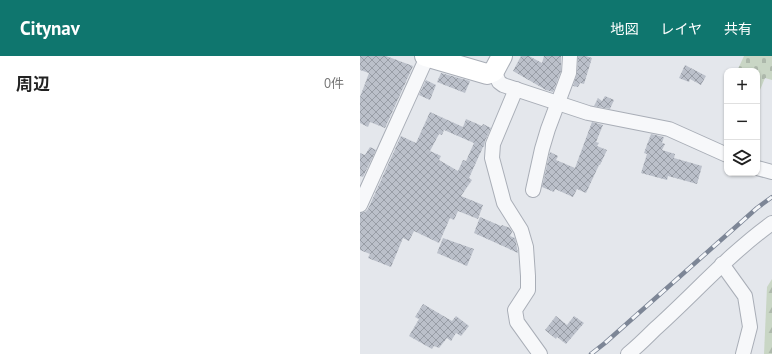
<!DOCTYPE html>
<html lang="ja">
<head>
<meta charset="utf-8">
<style>
	body { margin:0; font-family:"PT Sans","Noto Sans JP",sans-serif; background:#f6f6f6; color:#222 }
	.controls { position:absolute; right:12px; top:12px; display:grid; overflow:hidden; border-radius:8px; box-shadow:0 1px 3px #0004 }
	.controls button { width:36px; height:36px; display:grid; place-items:center; padding:0; border:0; border-bottom:1px solid #e0e0e0; background:#fff; color:#222; font:20px sans-serif }
	.list { margin:0; padding:0; list-style:none }
	h2 { display:flex; justify-content:space-between; align-items:center; height:52px; margin:0; padding:0 16px; font-size:17px }
	h2 small { font-size:13px; font-weight:400; color:#767676 }
	.icon { flex:none; width:22px; height:22px; fill:none; stroke:currentColor; stroke-width:2; stroke-linecap:round; stroke-linejoin:round }
	.map { position:relative; flex:none; width:412px; height:298px; overflow:hidden }
	header { display:flex; align-items:center; gap:24px; box-sizing:border-box; height:56px; padding:0 20px; background:#0f766e; color:#fff }
	header strong { font-size:19px }
	nav { display:flex; gap:22px; margin-inline-start:auto; font-size:14px }
	main { display:flex }
	aside { flex:1; background:#fff }
	.map>svg:first-child { display:block }
	.forest { fill:url(#forest-firs) }
	.cemetery { fill:url(#cemetery-stones) }
	.building { fill:url(#building-cross-hatch); fill-rule:evenodd }
	.lines { fill:none; stroke-linecap:round; stroke-linejoin:round }
	.street-casing { stroke:#a9aeb7; stroke-width:16 }
	.secondary-casing { stroke:#a9aeb7; stroke-width:22 }
	.street { stroke:#f7f8fa; stroke-width:14 }
	.secondary { stroke:#fff; stroke-width:20 }
	.rail-casing { stroke:#7d8696; stroke-width:4.5 }
	.rail { stroke:#f4f6f9; stroke-width:3; stroke-dasharray:9; stroke-linecap:butt }
</style>
</head>
<body>
<header>
<strong>Citynav</strong>
<nav><a>地図</a><a>レイヤ</a><a>共有</a></nav>
</header>
<main>
<aside>
<h2>周辺<small>0件</small></h2>
<ul class="list">
</ul>
</aside>
<div class="map">
<svg width="412" height="298" viewBox="0 0 412 298">
	<defs>
		<pattern id="forest-firs" width="22" height="20" patternUnits="userSpaceOnUse"><rect width="22" height="20" fill="#c9d6c5"/><path d="M5 1l3.5 6h-7zM16 11l3.5 6h-7z" fill="#adb8ab"/></pattern>
		<pattern id="cemetery-stones" width="16" height="16" patternUnits="userSpaceOnUse"><rect width="16" height="16" fill="#c9d6c5"/><path d="M2 7V4a2 2 0 0 1 4 0v3zM10 15v-3a2 2 0 0 1 4 0v3z" fill="#adb8ab"/></pattern>
		<pattern id="building-cross-hatch" width="8" height="8" patternUnits="userSpaceOnUse"><rect width="8" height="8" fill="#bbc0ca"/><path d="M0 0l8 8M0 8l8-8" fill="none" stroke="#989da6"/></pattern>
	</defs>
	<rect width="100%" height="100%" fill="#e4e7ec"/>
	<polygon class="forest" points="412,223 412,298 404,298 407,231"/>
	<polygon class="cemetery" points="384,0 412,0 412,24 405,22 397,41 397,15 377,15"/>
	<g class="building">
		<polygon points="0,0 26,0 53,10 25,72 10,66 8,71 0,67 0,41 9,17 0,14"/>
		<polygon points="161,0 169,0 182,7 184,0 201,0 201,15 193,36 186,34 153,15"/>
		<polygon points="218,0 226,0 232,2 224,28 220,27 218,31 213,30 217,18"/>
		<polygon points="325,9 346,20 341,29 330,23 329,26 319,22"/>
		<polygon points="81,17 110,25 105,37 77,26"/>
		<polygon points="66,24 76,29 70,44 59,39"/>
		<polygon points="245,40 254,44 250,53 234,50 238,42 242,45"/>
		<path d="M70,56L103,71L106,63L122,70L123,68L131,72L125,85L124,91H123L109,122L112,124L101,140L123,149L118,163L98,155L94,164L90,162L79,187L54,175L49,185L43,182L31,211L8,202L10,198L0,194V157L5,156L8,153L41,80L56,87ZM84,74L114,87L106,105L103,104L98,115L79,104L81,100L70,95L79,78L82,79Z"/>
		<polygon points="232,66 243,69 236,86 239,87 237,90 247,94 240,109 239,109 226,137 217,133 213,141 195,133 194,136 182,131 190,96 198,100 196,104 215,112"/>
		<polygon points="291,78 304,81 302,87 305,88 302,94 315,98 314,102 342,110 337,128 308,120 307,124 281,117 287,98 284,97"/>
		<polygon points="10,91 16,94 3,121 0,120 0,97 5,99"/>
		<polygon points="120,161 141,170 142,169 150,172 152,176 150,180 155,182 158,197 114,177"/>
		<polygon points="83,182 114,193 107,210 77,197"/>
		<polygon points="63,248 92,265 96,260 109,270 101,280 96,277 91,285 87,282 79,292 74,290 72,293 49,280 59,263 55,261"/>
		<polygon points="196,260 207,269 214,260 224,267 206,288 197,281 196,283 185,274"/>
	</g>
	<g class="lines">
		<defs>
			<g id="street">
				<polyline points="134,15 139,26 143,29 228,57 309,73 367,99"/>
				<polyline points="156,33 133,88 132,102 144,147 161,174 166,191 168,220 168,234 155,254 157,266 180,298"/>
				<polyline points="397,112 412,116"/>
				<polyline points="173,134 182,93 188,73 209,17 210,0"/>
				<polyline points="0,149 67,1"/>
				<polyline points="362,208 385,240 390,271 383,298"/>
				<path d="M268,298C277,291 286,282 295,273C334,238 369,198 412,167"/>
			</g>
			<polyline id="secondary" points="65,0 127,18 134,15 142,0"/>
		</defs>
		<use href="#street" class="street-casing"/>
		<use href="#secondary" class="secondary-casing"/>
		<use href="#street" class="street"/>
		<use href="#secondary" class="secondary"/>
		<defs>
			<polyline id="rail" points="231,298 245,287 397,152 412,141"/>
		</defs>
		<use href="#rail" class="rail-casing"/>
		<use href="#rail" class="rail"/>
	</g>
</svg>
<div class="controls">
<button>+</button>
<button>−</button>
<button><svg class="icon" aria-label="layers" viewBox="0 0 24 24"><path d="M12 4l9 5-9 5-9-5zM3 14l9 5 9-5"/></svg></button>
</div>
</div>
</main>
</body>
</html>
